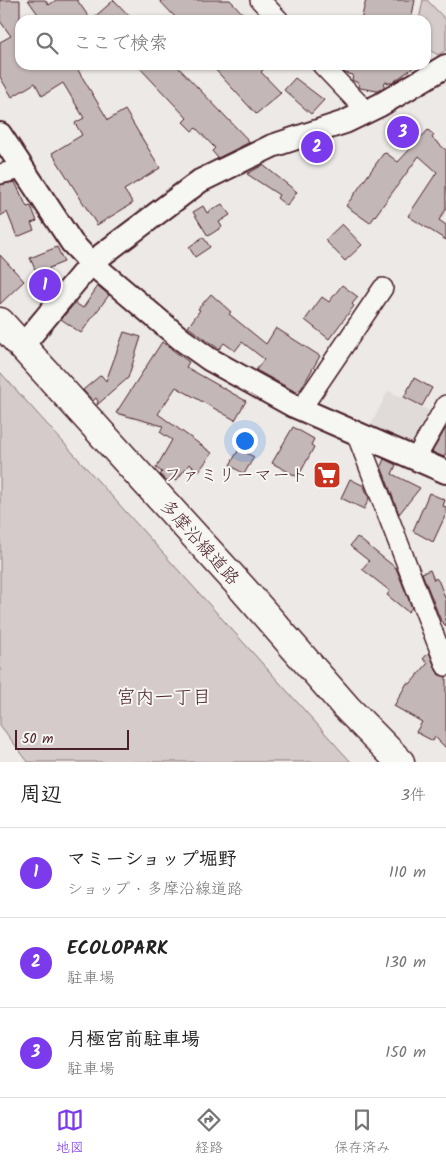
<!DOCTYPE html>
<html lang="ja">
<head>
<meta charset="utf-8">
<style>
	body { margin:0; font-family:Kalam,"Klee One",sans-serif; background:#f2f2f2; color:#222 }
	.scale { position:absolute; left:15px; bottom:12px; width:114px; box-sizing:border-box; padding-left:5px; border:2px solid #4a1f2b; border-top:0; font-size:14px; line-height:18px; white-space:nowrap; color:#4a1f2b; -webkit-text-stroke:4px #f6f6f2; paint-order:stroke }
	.you { position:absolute; left:244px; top:440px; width:18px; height:18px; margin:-12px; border:4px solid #fff; border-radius:50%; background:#1a73e8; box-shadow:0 0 0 8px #1a73e833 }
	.badge { display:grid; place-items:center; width:32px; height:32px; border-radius:50%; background:#7c3aed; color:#fff; font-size:16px; font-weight:700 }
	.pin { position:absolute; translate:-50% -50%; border:2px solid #fff; box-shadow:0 1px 5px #0006 }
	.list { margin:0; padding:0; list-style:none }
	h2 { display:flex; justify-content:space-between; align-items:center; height:65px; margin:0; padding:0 20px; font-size:21px }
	h2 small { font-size:16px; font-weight:400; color:#767676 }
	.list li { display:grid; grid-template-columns:32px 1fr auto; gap:15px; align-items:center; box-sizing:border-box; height:90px; padding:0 20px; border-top:1px solid #e0e0e0 }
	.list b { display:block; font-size:19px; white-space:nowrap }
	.list p { margin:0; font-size:16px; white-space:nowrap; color:#767676 }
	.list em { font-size:16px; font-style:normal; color:#767676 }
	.icon { flex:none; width:28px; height:28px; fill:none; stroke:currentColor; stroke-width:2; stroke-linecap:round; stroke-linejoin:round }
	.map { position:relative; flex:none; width:446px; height:762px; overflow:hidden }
	.search { position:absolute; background:#fff; box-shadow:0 1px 4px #0004; left:15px; right:15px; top:15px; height:55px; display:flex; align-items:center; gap:12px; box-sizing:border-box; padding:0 18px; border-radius:15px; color:#767676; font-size:19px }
	.sheet { height:335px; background:#fff }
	nav { display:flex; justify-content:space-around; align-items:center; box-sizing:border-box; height:70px; border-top:1px solid #e0e0e0; background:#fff; font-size:14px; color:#767676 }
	nav a { display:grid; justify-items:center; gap:2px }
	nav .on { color:#7c3aed }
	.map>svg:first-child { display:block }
	.built { fill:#e0dad8 }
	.green { fill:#d4cbca; stroke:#8f757a }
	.building { fill:#c4b7b7; stroke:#4a1f2b }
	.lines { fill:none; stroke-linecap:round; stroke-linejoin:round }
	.minor-casing { stroke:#4a1f2b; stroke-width:22 }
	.tertiary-casing { stroke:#4a1f2b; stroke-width:26 }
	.primary-casing { stroke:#4a1f2b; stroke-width:31 }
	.minor { stroke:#f6f6f2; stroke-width:19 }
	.tertiary { stroke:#f6f6f2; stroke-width:22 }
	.primary { stroke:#f6f6f2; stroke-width:28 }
	.labels { text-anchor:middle; stroke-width:4; stroke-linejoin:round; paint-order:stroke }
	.poi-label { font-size:18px; fill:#4a1f2b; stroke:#f6f6f2; text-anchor:end }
	.street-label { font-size:18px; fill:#4a1f2b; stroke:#f6f6f2 }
	.neighbourhood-label { font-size:19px; fill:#4a1f2b; stroke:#f6f6f2 }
</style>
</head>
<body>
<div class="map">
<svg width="446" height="762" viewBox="0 0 446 762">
	<rect width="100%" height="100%" fill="#ece9e6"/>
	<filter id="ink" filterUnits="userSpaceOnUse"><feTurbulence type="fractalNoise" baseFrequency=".02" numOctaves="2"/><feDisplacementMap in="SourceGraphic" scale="10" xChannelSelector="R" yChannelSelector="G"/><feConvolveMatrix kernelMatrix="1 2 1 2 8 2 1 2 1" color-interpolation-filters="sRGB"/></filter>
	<g filter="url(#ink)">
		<polygon class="built" points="388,391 436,414 416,447 370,427"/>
		<g class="green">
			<polygon points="423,0 427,0 446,20 446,50 438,55 426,48 426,20 419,20"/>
			<polygon points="0,372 351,762 28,762 0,725"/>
		</g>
		<g class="building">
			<polygon points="0,0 20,0 20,65 75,65 108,120 125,110 160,168 124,190 133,203 97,225 52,153 82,135 75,123 84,118 63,83 42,96 35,83 12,97 0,77 0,42 11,36 0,21"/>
			<polygon points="28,0 45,0 49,5 56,0 77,0 91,20 114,0 133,20 42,20"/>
			<polygon points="159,0 230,0 249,20 178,20"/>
			<polygon points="366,0 415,0 411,20 361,20"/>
			<polygon points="137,65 176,65 250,142 218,158 212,151 215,148 196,128 192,131 183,122 187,118"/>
			<polygon points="211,65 268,65 261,72 281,93 256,114"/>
			<polygon points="338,65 417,65 392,83 385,82 384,87 377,91 360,88 358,83 352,80 353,75 345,73"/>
			<polygon points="295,78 324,100 311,114 284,90"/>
			<polygon points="428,130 434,135 432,138 446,150 446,209 439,220 446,225 446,240 408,216 437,172 419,156 370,223 346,206 383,154 386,153 398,162"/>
			<polygon points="263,165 297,192 287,206 277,198 279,195 247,174"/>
			<polygon points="15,182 27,207 31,206 37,221 31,223 34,230 17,237 7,212 0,216 0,185"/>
			<polygon points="222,204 230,215 219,222 222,227 208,236 193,212 203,206 207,213"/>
			<polygon points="342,224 362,245 345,261 325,240"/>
			<polygon points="203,237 210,247 195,257 189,247"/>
			<polygon points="57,247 64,262 49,268 56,285 47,296 30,258"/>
			<polygon points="0,255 24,281 0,304"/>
			<polygon points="342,285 358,297 352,304 354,306 329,339 305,320 322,297 329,302"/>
			<polygon points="98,286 109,295 81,333 61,319 75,303 83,308"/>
			<polygon points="211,294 231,312 229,314 266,344 276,328 320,356 301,389 296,392 256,370 264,359 242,342 235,351 224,343 219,349 188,327 200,310 198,309"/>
			<polygon points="124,332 141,337 128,378 97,405 98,401 96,398 93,401 83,390 101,375 106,381"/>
			<polygon points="162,342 189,362 186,367 246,401 235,420 176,387 158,414 212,453 199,471 189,464 176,481 172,479 169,483 160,475 162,472 156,468 172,440 160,432 163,426 116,413"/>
			<polygon points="414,378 432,388 422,406 404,397"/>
			<polygon points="293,427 314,439 311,445 314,447 298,477 272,463"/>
			<polygon points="446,428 446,453 444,457 432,452"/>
			<polygon points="239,449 254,457 244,474 230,465"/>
			<polygon points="384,459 396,465 392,474 420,488 399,514 381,466"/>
			<polygon points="350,479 364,486 369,499 364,509 341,498"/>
			<polygon points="429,493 445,500 443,506 446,507 446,514 433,542 413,531"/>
			<polygon points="357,537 396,568 412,608 408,612 387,595 390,591 362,569 369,561 350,546"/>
			<polygon points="430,570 434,580 436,578 439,582 446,600 446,626 441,621 422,573"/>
			<polygon points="429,652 436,670 439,675 446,677 446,748 435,737 433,741 416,732 422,722 394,706 407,683 410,684 428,663 423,659"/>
		</g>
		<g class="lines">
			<defs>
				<g id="minor">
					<polyline points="260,0 279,20"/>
					<polyline points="322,65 366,111"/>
					<polyline points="0,174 22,169"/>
					<polyline points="301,409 383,288"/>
					<polyline points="356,433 446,666"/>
					<polyline points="416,458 446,405"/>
				</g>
				<g id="tertiary">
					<polyline points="0,134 72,243 91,263 181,339 209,359 294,406 446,472"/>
					<polyline points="23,345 91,263 200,181 272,146 345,122 380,105 446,66"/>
				</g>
				<polyline id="primary" points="0,322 243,589 346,707 400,762"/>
			</defs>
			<use href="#minor" class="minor-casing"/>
			<use href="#tertiary" class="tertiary-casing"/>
			<use href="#primary" class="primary-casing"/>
			<use href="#minor" class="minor"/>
			<use href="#tertiary" class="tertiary"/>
			<use href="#primary" class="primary"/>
		</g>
	</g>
	<defs>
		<symbol id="supermarket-square" viewBox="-11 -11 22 22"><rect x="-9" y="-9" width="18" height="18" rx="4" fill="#c8321e" stroke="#f6f6f2"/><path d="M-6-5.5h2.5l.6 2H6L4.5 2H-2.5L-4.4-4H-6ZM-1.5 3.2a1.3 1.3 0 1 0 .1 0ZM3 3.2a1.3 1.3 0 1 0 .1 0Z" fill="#fff"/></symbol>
	</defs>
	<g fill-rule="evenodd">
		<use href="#supermarket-square" x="311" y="459" width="32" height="32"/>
	</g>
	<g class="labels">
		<g class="poi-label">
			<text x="308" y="481">ファミリーマート</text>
		</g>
		<g class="street-label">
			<text transform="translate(200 542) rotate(48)" y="6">多摩沿線道路</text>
		</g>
		<g class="neighbourhood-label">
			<text x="164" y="703">宮内一丁目</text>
		</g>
	</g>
</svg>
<div class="scale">50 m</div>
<div class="you"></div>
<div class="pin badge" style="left:45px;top:285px">1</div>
<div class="pin badge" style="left:317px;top:147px">2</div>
<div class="pin badge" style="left:403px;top:132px">3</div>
<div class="search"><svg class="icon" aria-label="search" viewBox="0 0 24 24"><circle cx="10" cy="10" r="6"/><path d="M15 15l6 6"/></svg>ここで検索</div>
</div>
<section class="sheet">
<h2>周辺<small>3件</small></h2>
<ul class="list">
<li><span class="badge">1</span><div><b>マミーショップ堀野</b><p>ショップ · 多摩沿線道路</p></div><em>110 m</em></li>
<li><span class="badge">2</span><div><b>ECOLOPARK</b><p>駐車場</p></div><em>130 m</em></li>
<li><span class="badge">3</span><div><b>月極宮前駐車場</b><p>駐車場</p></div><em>150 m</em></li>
</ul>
</section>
<nav>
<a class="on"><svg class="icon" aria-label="map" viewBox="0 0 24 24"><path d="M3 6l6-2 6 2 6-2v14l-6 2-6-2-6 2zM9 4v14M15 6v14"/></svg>地図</a>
<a><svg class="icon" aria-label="directions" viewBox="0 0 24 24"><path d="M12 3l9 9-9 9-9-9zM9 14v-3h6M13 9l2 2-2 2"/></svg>経路</a>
<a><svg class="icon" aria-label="saved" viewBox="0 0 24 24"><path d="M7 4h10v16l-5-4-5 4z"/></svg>保存済み</a>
</nav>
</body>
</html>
